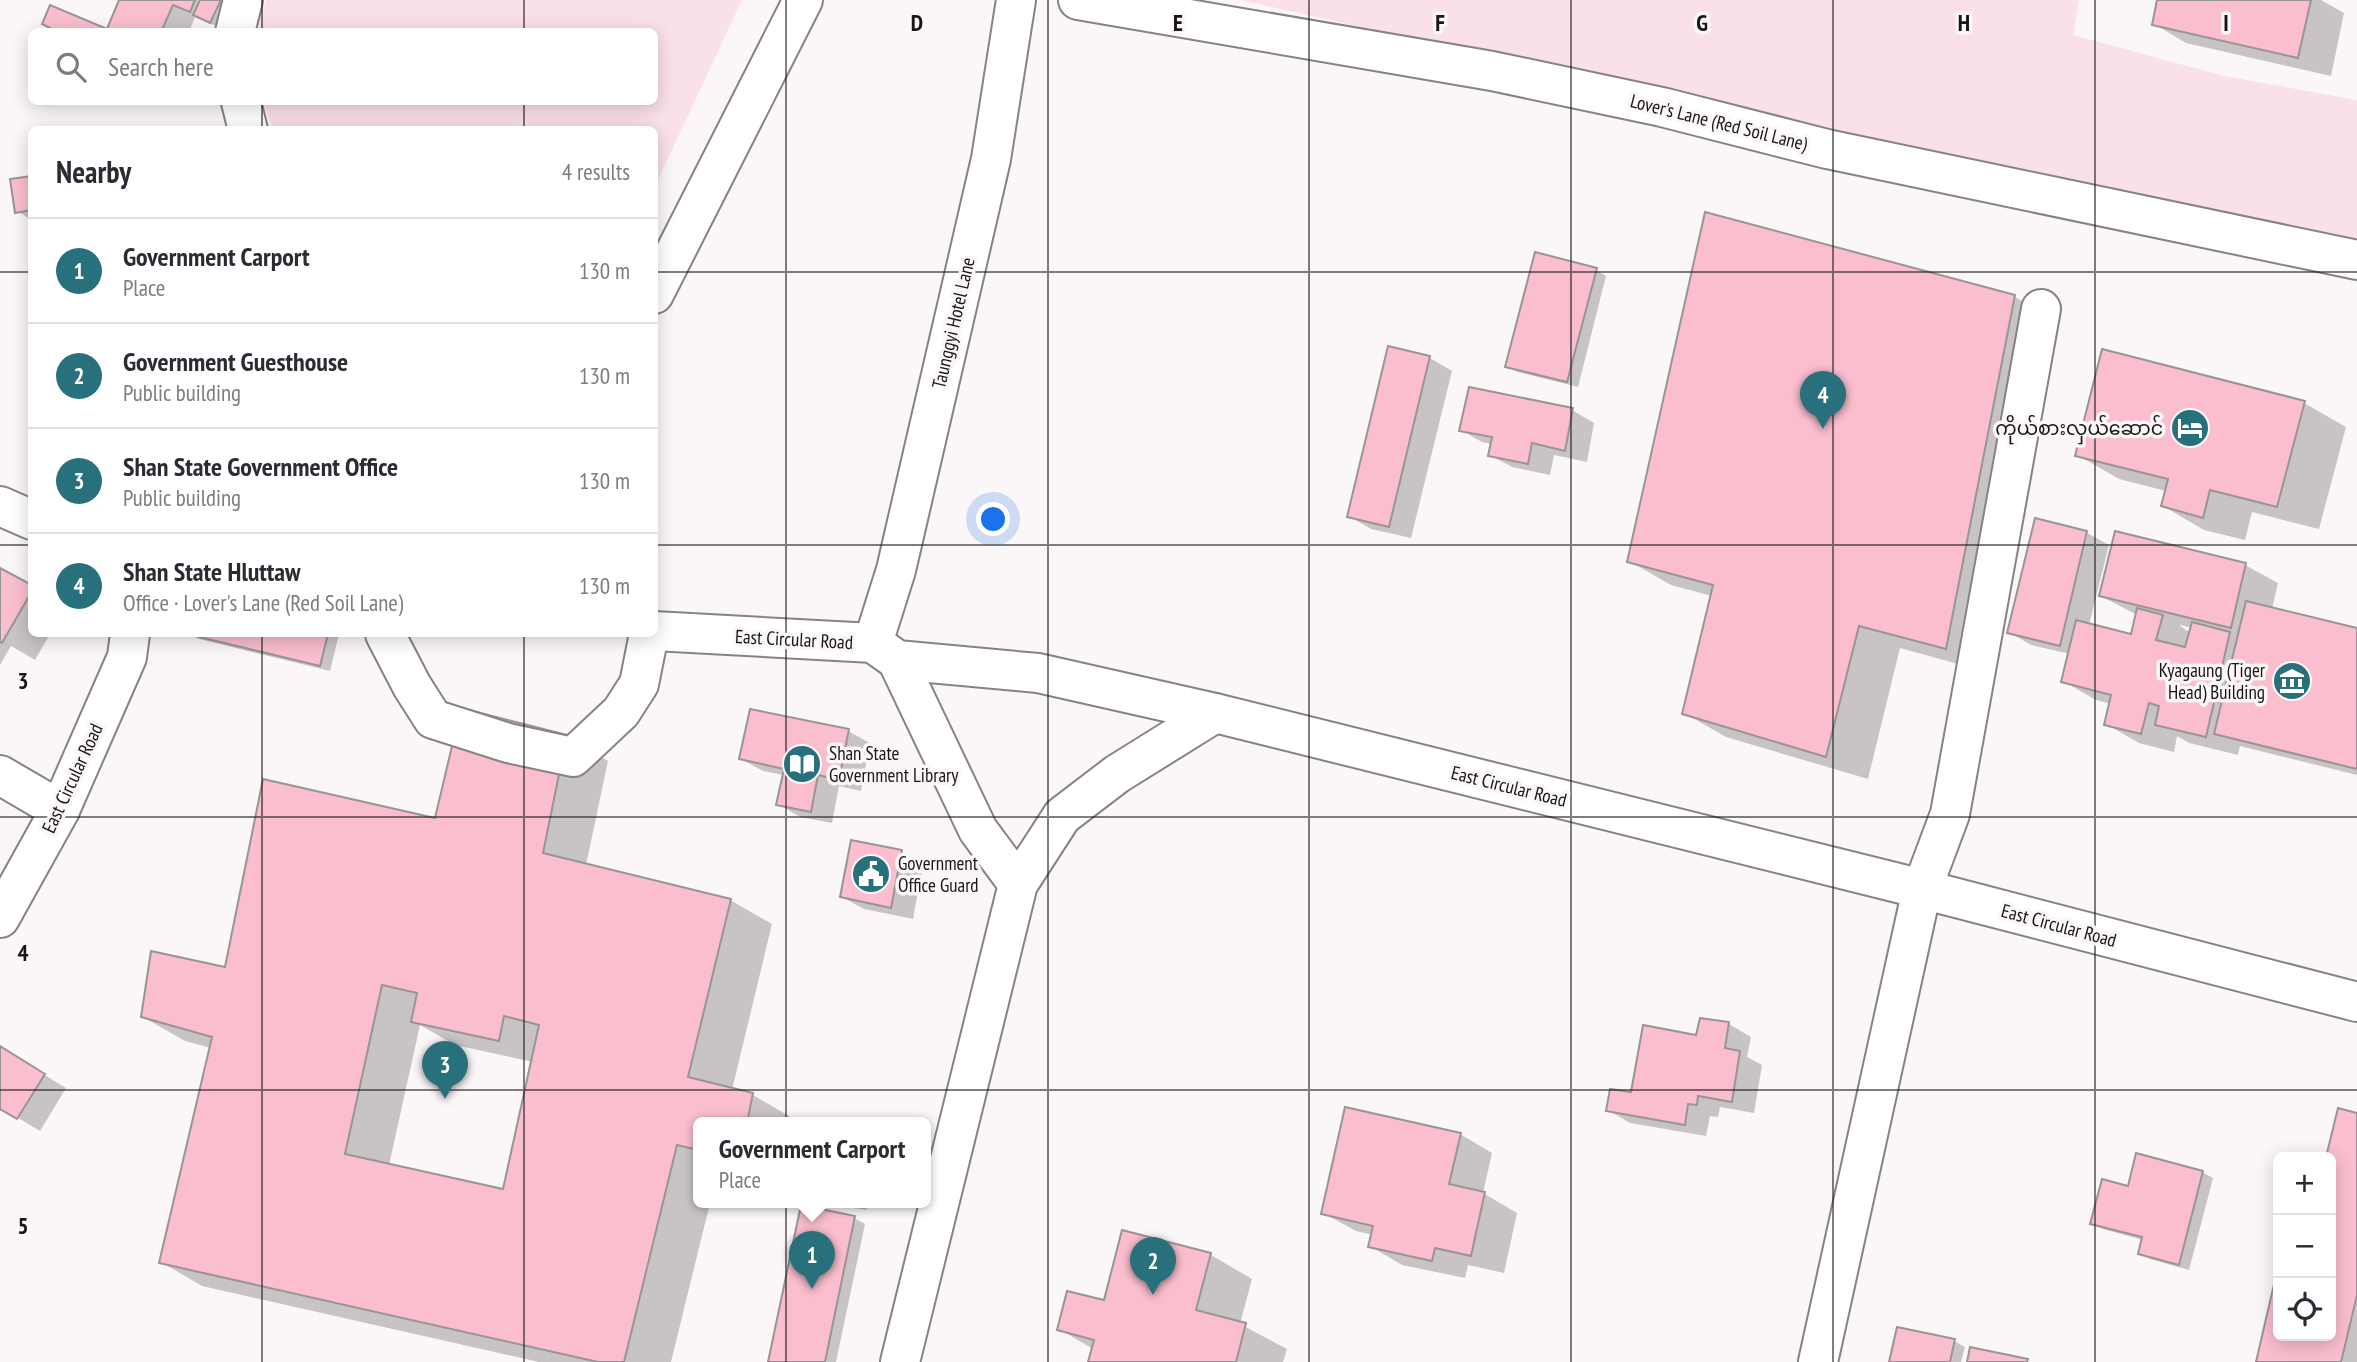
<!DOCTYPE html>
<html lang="en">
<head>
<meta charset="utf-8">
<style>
	body { margin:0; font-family:"PT Sans Narrow","Noto Sans Myanmar",sans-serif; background:#f7f7f7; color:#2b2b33 }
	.controls { position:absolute; right:21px; bottom:21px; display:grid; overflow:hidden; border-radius:10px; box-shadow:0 4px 18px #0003 }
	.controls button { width:63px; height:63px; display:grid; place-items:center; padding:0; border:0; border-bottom:2px solid #e1e1e2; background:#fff; color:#2b2b33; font:35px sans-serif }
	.you { position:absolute; left:994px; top:520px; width:24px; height:24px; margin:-18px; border:5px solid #fff; border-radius:50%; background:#1a73e8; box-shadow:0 0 0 10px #1a73e833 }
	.badge { display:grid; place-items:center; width:46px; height:46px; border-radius:50%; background:#28707c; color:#fff; font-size:23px; font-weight:700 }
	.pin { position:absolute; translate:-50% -58px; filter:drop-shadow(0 2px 4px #0008) }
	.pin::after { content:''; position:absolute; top:37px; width:24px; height:21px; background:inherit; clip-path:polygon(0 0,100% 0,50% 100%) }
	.popup { position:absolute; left:693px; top:1117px; width:238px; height:91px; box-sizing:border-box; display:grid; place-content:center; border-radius:10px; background:#fff; filter:drop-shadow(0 2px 5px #0005); font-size:23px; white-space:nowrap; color:#7c7c81 }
	.popup b { font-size:26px; color:#2b2b33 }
	.popup::after { content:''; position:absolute; left:50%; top:100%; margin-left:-14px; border:14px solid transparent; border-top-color:#fff }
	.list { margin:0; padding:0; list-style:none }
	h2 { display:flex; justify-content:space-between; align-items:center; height:91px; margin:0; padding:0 28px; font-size:30px }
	h2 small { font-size:23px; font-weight:400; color:#7c7c81 }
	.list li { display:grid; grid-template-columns:46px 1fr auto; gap:21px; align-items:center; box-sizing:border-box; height:105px; padding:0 28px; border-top:2px solid #e1e1e2 }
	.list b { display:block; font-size:26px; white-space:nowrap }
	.list p { margin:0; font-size:23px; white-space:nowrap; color:#7c7c81 }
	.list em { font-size:23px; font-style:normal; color:#7c7c81 }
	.icon { flex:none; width:38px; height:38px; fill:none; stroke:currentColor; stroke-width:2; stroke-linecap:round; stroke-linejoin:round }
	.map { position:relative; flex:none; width:2357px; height:1362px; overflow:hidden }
	.search { position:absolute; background:#fff; box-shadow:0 4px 18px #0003; left:28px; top:28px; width:630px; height:77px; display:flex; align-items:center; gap:18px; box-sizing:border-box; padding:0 24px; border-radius:10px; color:#7c7c81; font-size:26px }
	.panel { position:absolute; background:#fff; box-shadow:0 4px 18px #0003; left:28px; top:126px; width:630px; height:511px; border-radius:10px }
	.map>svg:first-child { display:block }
	.green { fill:#fae0e7 }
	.shadow { fill:#0003; fill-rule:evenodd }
	.building { fill:#fabece; stroke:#999495; stroke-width:2; fill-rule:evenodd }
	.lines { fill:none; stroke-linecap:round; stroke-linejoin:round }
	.minor-casing { stroke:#878283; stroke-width:42 }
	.minor { stroke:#fff; stroke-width:38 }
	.grid { fill:none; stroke:#171515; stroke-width:2; stroke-opacity:0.55 }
	.labels { text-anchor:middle; stroke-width:7; stroke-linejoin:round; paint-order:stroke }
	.street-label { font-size:19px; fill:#171515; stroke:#fbf6f7 }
	.poi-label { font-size:19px; fill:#171515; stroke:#fbf6f7; text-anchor:end }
	.grid-label { font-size:23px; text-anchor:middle; font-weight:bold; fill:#171515; stroke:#fbf6f7; stroke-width:7; stroke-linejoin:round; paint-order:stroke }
</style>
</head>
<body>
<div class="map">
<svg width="2357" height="1362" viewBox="0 0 2357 1362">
	<rect width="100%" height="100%" fill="#fbf6f7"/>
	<g class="green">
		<polygon points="267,0 742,0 655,186 654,130 273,129 263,102 654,102 654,32 260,31 259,17"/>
		<polygon points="1241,0 2079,0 2073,35 2224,76 2357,100 2357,245 2019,176"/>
	</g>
	<g class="shadow">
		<polygon points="121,0 234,0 221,28 195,17 189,32 57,32 108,31"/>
		<polygon points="2159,0 2321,0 2344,13 2331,76 2186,43 2154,24"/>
		<polygon points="32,177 32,217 28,218 17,211"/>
		<polygon points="1596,270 1606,276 1578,387 1518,372 1507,366"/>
		<polygon points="2015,297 2056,321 1987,672 1900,648 1868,779 1726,737 1684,713 1712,596 1671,585 1629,561"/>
		<polygon points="1389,348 1430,358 1452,371 1411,538 1371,529 1349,516"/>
		<polygon points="2304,403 2346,427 2319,529 2252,512 2245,540 2204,530 2163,506 2166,491 2119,479 2077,455"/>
		<polygon points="1572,410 1594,423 1587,462 1554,455 1550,475 1512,467 1490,455 1492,444 1482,442 1461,430"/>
		<path d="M2036,520L2087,533L2109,545L2089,625L2133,636L2137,615L2101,596L2245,565L2278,583L2272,609L2357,629V775L2240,746L2238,755L2189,743L2177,736L2174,752L2139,743L2106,724L2111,704L2096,700L2063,681L2070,654L2031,645L2009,632ZM2180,625L2192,628L2191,633L2180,626Z"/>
		<polygon points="0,570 32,588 32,634 50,634 35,660 11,646 0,665"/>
		<polygon points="190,634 339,634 330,671 199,639"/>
		<polygon points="848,731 870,743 861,791 839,786 832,823 800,817 778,804 784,775 763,771 741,759"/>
		<path d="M567,737L608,761L586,865L730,900L772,924L732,1090L753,1095L794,1119V1123H698V1203H710L671,1362H539L202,1286L161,1262L211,1048L185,1041L143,1017L226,969L436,820ZM420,1025L455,1045L533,1062L504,1191L389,1165Z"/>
		<polygon points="901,851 923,864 913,919 864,909 842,897"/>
		<polygon points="1701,1020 1729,1024 1751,1037 1747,1057 1762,1065 1754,1113 1720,1107 1718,1117 1710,1116 1706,1136 1630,1123 1608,1110 1633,1094 1698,1037"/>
		<polygon points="0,1048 66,1088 40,1131 0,1107"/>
		<polygon points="2339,1111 2357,1115 2357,1362 2258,1362 2278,1275 2278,1336 2331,1336 2331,1157 2328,1157"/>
		<polygon points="1460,1134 1492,1153 1483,1193 1517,1213 1504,1273 1468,1265 1465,1278 1402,1265 1370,1246 1373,1235 1356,1231 1323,1213"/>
		<polygon points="2202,1172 2213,1178 2189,1270 2150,1259 2140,1253 2143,1240 2103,1229 2092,1223 2129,1188"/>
		<polygon points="835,1203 868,1203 867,1210 841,1206"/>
		<polygon points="854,1218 865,1224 836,1362 770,1362"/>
		<polygon points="1123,1232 1211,1255 1252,1279 1240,1324 1287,1349 1283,1362 1090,1362 1093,1349 1059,1329 1105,1302"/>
		<polygon points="1954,1341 1965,1347 1961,1362 1891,1362"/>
	</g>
	<g class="building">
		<polygon points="119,0 195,0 190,12 173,5 161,32 58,32 42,24 50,5 107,29"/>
		<polygon points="200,0 221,0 210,23 193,15"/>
		<polygon points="2157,0 2311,0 2298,58 2152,25"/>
		<polygon points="32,176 32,210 15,213 10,179"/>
		<polygon points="1705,212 2015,295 1946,649 1859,626 1826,757 1682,714 1713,585 1627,562"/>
		<polygon points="1535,252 1597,268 1567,382 1505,367"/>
		<polygon points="1388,346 1430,356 1389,527 1347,517"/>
		<polygon points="2102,349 2305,401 2277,507 2210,490 2203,518 2161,506 2168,479 2075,456"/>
		<polygon points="1469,387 1573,408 1565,451 1532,443 1528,464 1488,456 1492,437 1459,431"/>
		<polygon points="2035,518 2087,531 2060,646 2007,633"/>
		<polygon points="2115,531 2246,563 2231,628 2099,596"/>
		<polygon points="0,568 32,585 32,591 2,643 0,642"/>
		<polygon points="2246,601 2357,628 2357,769 2214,734"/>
		<polygon points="2137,608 2163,615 2156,640 2185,647 2192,622 2230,632 2206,737 2155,725 2159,706 2149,703 2141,734 2104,725 2111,695 2061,682 2076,620 2131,634"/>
		<polygon points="187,634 328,634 320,666"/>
		<path d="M461,708L567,735L543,853L731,899L688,1077L753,1093L747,1123H698V1150L677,1145L624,1362H598L159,1263L212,1037L141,1017L151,951L225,967L263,779L435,818ZM382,985L417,993L411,1022L499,1041L504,1016L539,1025L503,1189L345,1154Z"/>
		<polygon points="750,709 849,729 839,780 818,775 811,812 776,805 784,769 739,759"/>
		<polygon points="851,840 902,850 891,908 840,897"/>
		<polygon points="1700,1018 1729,1022 1725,1048 1740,1051 1732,1102 1698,1096 1697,1105 1688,1104 1685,1125 1606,1111 1610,1089 1631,1092 1643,1025 1696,1035"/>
		<polygon points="0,1046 45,1074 17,1119 0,1109"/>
		<polygon points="1345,1107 1461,1133 1449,1184 1485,1192 1471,1256 1435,1248 1432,1261 1368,1247 1373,1226 1321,1214"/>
		<polygon points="2338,1108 2357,1113 2357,1295 2341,1362 2256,1362 2278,1267 2278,1336 2331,1336 2331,1157 2326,1157"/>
		<polygon points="2136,1153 2203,1171 2179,1265 2138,1254 2142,1237 2090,1224 2102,1179 2128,1186"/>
		<polygon points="801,1205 855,1216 825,1362 768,1362"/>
		<polygon points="1122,1230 1211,1253 1196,1310 1246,1323 1236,1362 1088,1362 1094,1340 1057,1330 1067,1291 1104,1300"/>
		<polygon points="1897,1327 1955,1339 1950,1362 1889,1362"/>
		<polygon points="1970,1347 2028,1359 2027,1362 1967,1362"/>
	</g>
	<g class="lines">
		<defs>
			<g id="minor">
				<polyline points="1078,0 1492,71 1662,107 1827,149 2357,260"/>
				<polyline points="235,32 243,0"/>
				<polyline points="241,102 248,130"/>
				<polyline points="654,294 803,0"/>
				<polyline points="0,506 32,520"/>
				<polyline points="654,631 873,643 897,660 1038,673 1215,713 1922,889 2357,1002"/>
				<polyline points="385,634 412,686 433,719 508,743 573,757 621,712 639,684 649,634"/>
				<polyline points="873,643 896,570 991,159 1016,0"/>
				<polyline points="897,660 978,830 1018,884 900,1362"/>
				<polyline points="0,775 60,810"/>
				<polyline points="1018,884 1062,816 1117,774 1215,713"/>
				<polyline points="0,918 60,810 127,657 130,634"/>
				<polyline points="1818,1362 1922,889 1950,814 2041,309"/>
			</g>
		</defs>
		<use href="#minor" class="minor-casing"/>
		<use href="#minor" class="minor"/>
	</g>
	<path class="grid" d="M262,0V32M524,0V32M786,0V1362M1048,0V1362M1309,0V1362M1571,0V1362M1833,0V1362M2095,0V1362M262,102V130M524,102V130M0,272H32M654,272H2357M0,545H32M654,545H2357M262,634V1362M524,634V1362M0,817H2357M0,1090H2357"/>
	<defs>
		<symbol id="hotel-disc" viewBox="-11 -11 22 22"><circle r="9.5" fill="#28707c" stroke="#fbf6f7"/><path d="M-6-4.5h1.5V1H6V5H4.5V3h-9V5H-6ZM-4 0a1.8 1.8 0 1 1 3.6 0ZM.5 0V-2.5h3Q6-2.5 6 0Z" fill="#fff"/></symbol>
		<symbol id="museum-disc" viewBox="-11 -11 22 22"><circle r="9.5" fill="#28707c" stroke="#fbf6f7"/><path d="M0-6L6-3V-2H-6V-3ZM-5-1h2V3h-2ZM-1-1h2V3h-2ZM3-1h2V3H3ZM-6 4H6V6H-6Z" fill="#fff"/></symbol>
		<symbol id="library-disc" viewBox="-11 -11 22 22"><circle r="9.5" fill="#28707c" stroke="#fbf6f7"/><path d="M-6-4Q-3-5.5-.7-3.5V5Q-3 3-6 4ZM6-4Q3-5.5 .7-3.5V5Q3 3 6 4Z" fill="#fff"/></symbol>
		<symbol id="civic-disc" viewBox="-11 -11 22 22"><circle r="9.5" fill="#28707c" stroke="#fbf6f7"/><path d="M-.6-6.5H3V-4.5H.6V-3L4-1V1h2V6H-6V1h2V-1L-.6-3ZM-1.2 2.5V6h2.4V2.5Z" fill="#fff"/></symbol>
	</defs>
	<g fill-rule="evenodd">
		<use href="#hotel-disc" x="2168" y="406" width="44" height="44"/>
		<use href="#museum-disc" x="2270" y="659" width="44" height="44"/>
		<use href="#library-disc" x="780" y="742" width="44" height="44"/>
		<use href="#civic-disc" x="849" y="852" width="44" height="44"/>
	</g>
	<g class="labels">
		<g class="street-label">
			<text transform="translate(1719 122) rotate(14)" y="7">Lover's Lane (Red Soil Lane)</text>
			<text transform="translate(953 323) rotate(-77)" y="7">Taunggyi Hotel Lane</text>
			<text transform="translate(794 639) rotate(3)" y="7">East Circular Road</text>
			<text transform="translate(72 778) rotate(-65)" y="7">East Circular Road</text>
			<text transform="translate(1509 786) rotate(14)" y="7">East Circular Road</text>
			<text transform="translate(2059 925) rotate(15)" y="7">East Circular Road</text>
		</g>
		<g class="poi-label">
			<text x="2163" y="435">ကိုယ်စားလှယ်ဆောင်</text>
			<text x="2265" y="677">Kyagaung (Tiger<tspan x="2265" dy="22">Head) Building</tspan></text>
			<text x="829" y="760" text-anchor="start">Shan State<tspan x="829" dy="22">Government Library</tspan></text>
			<text x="898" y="870" text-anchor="start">Government<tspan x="898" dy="22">Office Guard</tspan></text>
		</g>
	</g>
	<g class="grid-label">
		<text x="917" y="31">D</text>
		<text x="1178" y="31">E</text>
		<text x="1440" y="31">F</text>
		<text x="1702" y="31">G</text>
		<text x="1964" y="31">H</text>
		<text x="2226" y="31">I</text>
		<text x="23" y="689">3</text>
		<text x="23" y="961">4</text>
		<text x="23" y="1234">5</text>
	</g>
</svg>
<div class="controls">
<button>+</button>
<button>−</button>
<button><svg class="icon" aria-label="locate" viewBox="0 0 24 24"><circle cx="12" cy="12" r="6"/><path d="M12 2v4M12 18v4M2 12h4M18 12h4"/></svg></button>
</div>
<div class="you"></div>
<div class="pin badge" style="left:812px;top:1289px">1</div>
<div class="popup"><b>Government Carport</b>Place</div>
<div class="pin badge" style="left:1153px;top:1295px">2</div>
<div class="pin badge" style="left:445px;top:1099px">3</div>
<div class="pin badge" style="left:1823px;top:429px">4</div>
<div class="search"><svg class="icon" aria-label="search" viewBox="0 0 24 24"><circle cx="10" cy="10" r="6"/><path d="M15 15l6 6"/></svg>Search here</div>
<section class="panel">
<h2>Nearby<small>4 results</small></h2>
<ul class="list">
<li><span class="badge">1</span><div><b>Government Carport</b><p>Place</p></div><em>130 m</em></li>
<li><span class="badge">2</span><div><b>Government Guesthouse</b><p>Public building</p></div><em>130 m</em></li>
<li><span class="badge">3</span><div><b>Shan State Government Office</b><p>Public building</p></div><em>130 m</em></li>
<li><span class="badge">4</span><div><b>Shan State Hluttaw</b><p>Office · Lover's Lane (Red Soil Lane)</p></div><em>130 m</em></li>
</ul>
</section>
</div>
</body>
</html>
